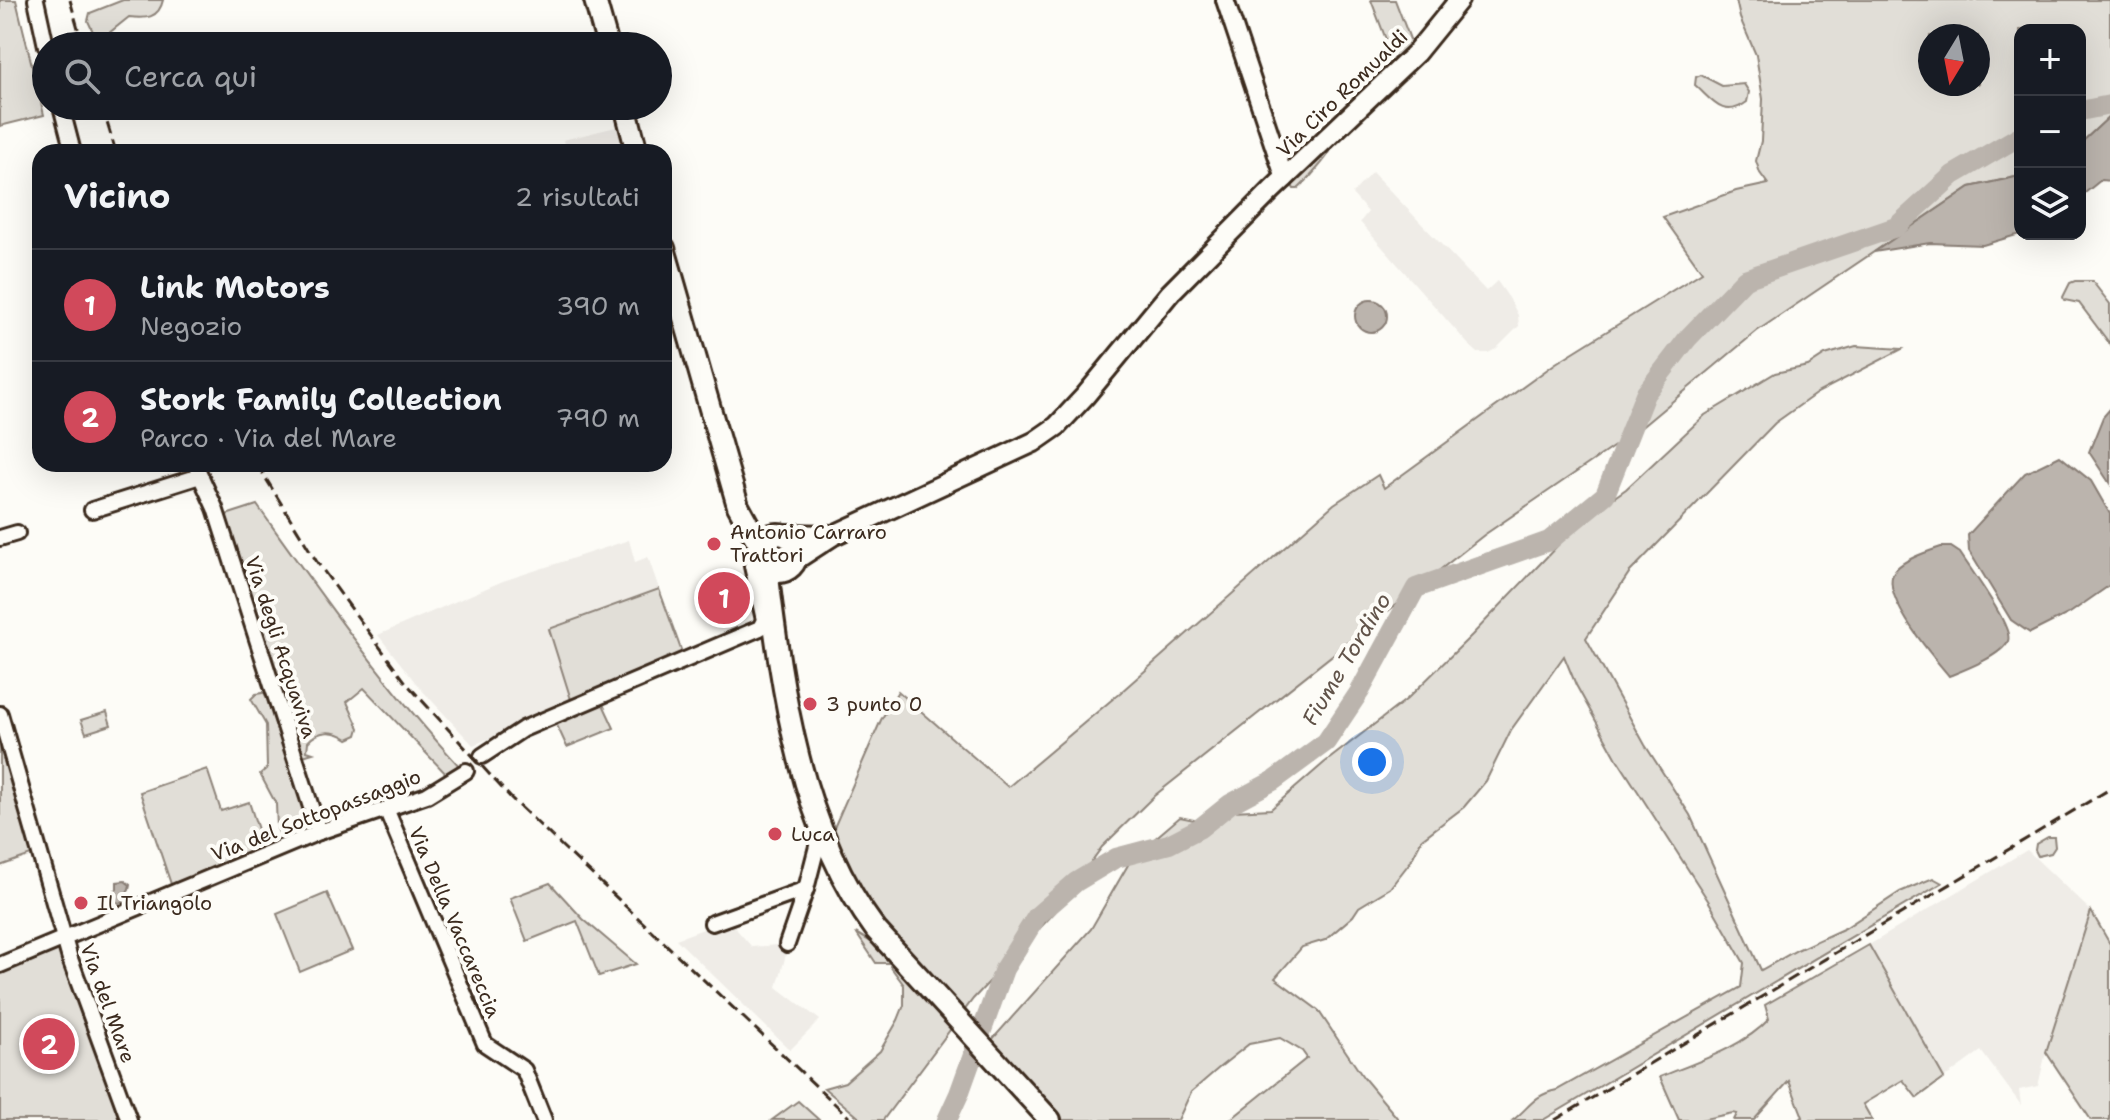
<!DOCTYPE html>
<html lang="it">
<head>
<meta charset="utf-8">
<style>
	body { margin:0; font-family:"Shantell Sans",sans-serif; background:#242831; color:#f1f3f6 }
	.controls { position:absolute; right:24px; top:24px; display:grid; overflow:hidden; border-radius:16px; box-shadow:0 8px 32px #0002 }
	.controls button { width:72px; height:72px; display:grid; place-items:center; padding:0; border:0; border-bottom:2px solid #363941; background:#171b24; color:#f1f3f6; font:40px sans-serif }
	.compass { position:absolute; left:1918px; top:24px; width:72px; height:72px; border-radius:50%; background:#171b24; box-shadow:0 8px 32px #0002; rotate:190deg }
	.you { position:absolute; left:1372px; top:762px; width:28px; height:28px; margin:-20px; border:6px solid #fff; border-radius:50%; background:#1a73e8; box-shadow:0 0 0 12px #1a73e833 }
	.badge { display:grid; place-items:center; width:52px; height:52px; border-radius:50%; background:#d1495b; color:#fff; font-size:26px; font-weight:700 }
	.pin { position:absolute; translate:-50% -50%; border:4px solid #fff; box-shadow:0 2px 8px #0006 }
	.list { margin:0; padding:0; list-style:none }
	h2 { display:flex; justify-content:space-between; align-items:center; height:104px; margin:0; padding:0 32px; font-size:34px }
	h2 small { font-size:26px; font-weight:400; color:#9ea1a6 }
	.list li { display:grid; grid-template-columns:52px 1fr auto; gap:24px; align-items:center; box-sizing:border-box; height:112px; padding:0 32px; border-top:2px solid #363941 }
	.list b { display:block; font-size:30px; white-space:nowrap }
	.list p { margin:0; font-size:26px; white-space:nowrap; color:#9ea1a6 }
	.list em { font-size:26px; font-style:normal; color:#9ea1a6 }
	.icon { flex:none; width:44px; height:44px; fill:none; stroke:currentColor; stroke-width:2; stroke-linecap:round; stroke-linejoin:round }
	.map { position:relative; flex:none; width:2110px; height:1120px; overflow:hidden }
	.search { position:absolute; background:#171b24; box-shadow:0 8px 32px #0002; left:32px; top:32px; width:640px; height:88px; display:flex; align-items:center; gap:20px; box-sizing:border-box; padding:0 28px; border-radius:44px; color:#9ea1a6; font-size:30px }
	.panel { position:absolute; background:#171b24; box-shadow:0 8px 32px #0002; left:32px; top:144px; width:640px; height:328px; border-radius:24px }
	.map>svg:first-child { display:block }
	.built { fill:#efece7 }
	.green { fill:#e1ded7; stroke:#8e847a; stroke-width:2; fill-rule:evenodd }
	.water { fill:#bbb4ad; stroke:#887d74; stroke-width:2 }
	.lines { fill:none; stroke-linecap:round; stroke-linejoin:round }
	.river { stroke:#bbb4ad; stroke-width:20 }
	.minor-casing { stroke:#3b2a1e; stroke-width:20 }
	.tertiary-casing { stroke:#3b2a1e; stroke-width:22 }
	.secondary-casing { stroke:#3b2a1e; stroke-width:24 }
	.primary-casing { stroke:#3b2a1e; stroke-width:26 }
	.minor { stroke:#fdfcf7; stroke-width:14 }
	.tertiary { stroke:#fdfcf7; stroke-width:16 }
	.secondary { stroke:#fdfcf7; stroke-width:18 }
	.primary { stroke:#fdfcf7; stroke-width:20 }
	.rail { stroke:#3b2a1e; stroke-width:3; stroke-dasharray:12 6; stroke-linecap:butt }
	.poi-dot { fill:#d1495b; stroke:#fdfcf7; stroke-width:3 }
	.labels { text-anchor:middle; stroke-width:8; stroke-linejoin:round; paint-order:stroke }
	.street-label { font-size:20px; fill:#3b2a1e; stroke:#fdfcf7 }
	.poi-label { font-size:20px; fill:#3b2a1e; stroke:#fdfcf7; text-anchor:start }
	.water-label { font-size:22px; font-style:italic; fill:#615349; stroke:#fdfcf7 }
</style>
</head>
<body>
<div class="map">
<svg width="2110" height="1120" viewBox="0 0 2110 1120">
	<rect width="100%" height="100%" fill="#fdfcf7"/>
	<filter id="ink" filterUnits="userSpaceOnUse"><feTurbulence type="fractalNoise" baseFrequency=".0125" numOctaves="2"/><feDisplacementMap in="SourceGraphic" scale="16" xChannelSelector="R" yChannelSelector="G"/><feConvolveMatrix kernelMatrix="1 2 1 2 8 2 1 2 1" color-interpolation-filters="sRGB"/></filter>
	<g filter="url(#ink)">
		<g class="built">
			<polygon points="620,126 627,152 566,152 563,140"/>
			<polygon points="1372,172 1486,291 1497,281 1509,298 1518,315 1519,326 1496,349 1488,353 1478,353 1468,344 1360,222 1368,212 1352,194"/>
			<polygon points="629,540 635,562 648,557 659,589 549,628 573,706 473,745 419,687 378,635 503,581"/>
			<polygon points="2027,850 2091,911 2046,1052 2038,1086 2019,1090 2021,1105 1981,1051 1944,1078 1869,945"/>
			<polygon points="731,919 737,930 752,947 789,944 777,987 820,1020 790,1050 676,939"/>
		</g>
		<g class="green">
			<polygon points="0,0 16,0 44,115 0,126"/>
			<path d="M123,0H163C159,19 145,19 129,17L109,33L95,36L88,21L90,13Z"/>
			<polygon points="1371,0 1395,0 1413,47 1395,63"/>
			<path d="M1736,0H2110V116L2080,144V30H2020V176L1970,187L1757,331L1638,430L1484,535L1154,796L1102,847L1055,912L973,999L883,1120H862L824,1088L845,1082L880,1051L898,1020L904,1005V985L890,966L891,963H876L856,933L879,947L897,967L889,930L861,893L845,865L833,830L881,720L898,691L1008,787L1121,692L1334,504L1378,475L1384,488L1556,363L1702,272L1663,217L1736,191L1768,184L1760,173L1756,161L1761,141L1763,99L1756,55L1740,18ZM1930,36H1978V84H1930Z"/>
			<path d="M1701,75L1722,86L1744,84L1749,92L1747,102C1723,120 1712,100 1695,85L1696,77Z"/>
			<path d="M1329,147L1331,149C1330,155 1305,183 1298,189H1294L1291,184Z"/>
			<polygon points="2075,281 2092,281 2110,304 2110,344 2079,303 2064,300 2063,297 2070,283"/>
			<path d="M1856,346L1902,349L1817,393L1775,423L1629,573L1586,638L1645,745L1690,815L1761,970L1797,950L1845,928L1900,892L1933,878L1942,883L1543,1120H1513C1530,1107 1533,1095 1557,1090L1741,987L1744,963L1709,902L1617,759L1576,685L1564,656L1511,730L1486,781L1464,807L1422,839L1411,861L1390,888L1359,907L1353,916L1325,940L1302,947L1275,978L1318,1010L1363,1077L1399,1120H1230L1307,1058L1302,1051L1280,1038L1249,1044L1220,1067L1191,1092L1178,1120H1061L990,1042L1091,929L1132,858L1180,817L1218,825L1233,811L1271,809L1324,763L1407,699L1472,635L1583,519L1626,489L1705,415L1775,373L1808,366L1825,355Z"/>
			<path d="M257,505C322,596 385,686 461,768L448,776L364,688L347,702L359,728L357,735L348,739C335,730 319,729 308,742L307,751L313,753L303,756L223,516Z"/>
			<circle cx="778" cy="553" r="15"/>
			<polygon points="659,589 684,658 573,706 549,629"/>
			<polygon points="269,692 313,829 283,842 277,828 276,804 260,774 267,768 266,725 251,699 256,694"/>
			<polygon points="602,702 614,728 567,747 555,721"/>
			<polygon points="107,712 111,725 86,733 81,720"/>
			<polygon points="0,742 34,854 0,866"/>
			<polygon points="207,769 221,811 249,802 265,851 173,890 140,792"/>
			<polygon points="2048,837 2054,837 2055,847 2051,853 2038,856 2035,850 2036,844"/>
			<polygon points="550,883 583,919 636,964 599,976 577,921 527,941 510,898"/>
			<polygon points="327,893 352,950 300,972 277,914"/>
			<polygon points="2091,911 2110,944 2110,1120 2091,1120 2046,1052"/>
			<path d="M1869,945L1944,1078L1917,1098L1903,1080L1863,1104L1872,1120H1797L1803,1117L1789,1081L1754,1120H1734L1737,1114L1733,1113L1700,1120H1679L1660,1077C1694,1063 1744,1047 1769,1019L1765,1005Z"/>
			<polygon points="62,946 124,1120 0,1120 0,968"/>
			<polygon points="798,1101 819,1120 772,1120"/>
		</g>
		<g class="water">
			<polygon points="2110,116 2110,181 2101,180 2080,197 2080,144"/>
			<polygon points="2020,176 2020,234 1983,245 1930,243 1874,252 1970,187"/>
			<circle cx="1371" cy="316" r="16"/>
			<polygon points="2110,409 2110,484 2089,452 2103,417"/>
			<polygon points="2060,456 2091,481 2110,514 2110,585 2070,613 2030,633 2011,620 1969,551 1968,535 2025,473"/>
			<path d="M1941,547H1951L1960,553C1969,567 2014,628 2008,641C2001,656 1964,670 1949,676C1934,658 1875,591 1896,569C1907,558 1927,552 1941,547Z"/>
			<polygon points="125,881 130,885 129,890 124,896 124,902 119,903 112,899 110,894 117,889 117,882"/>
		</g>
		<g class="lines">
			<g class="river">
				<polyline points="2080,111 2110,105"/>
				<polyline points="947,1120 959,1094 1004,969 1037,916 1076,882 1116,858 1169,844 1200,828 1230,804 1273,781 1326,742 1360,691 1416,588 1549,541 1605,495 1645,394 1688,338 1745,279 1896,227 1953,175 2020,136"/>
			</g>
			<defs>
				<g id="minor">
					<polyline points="36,0 46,46"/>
					<polyline points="61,106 73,152"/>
					<polyline points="195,464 215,508 319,832"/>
					<polyline points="92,510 200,476"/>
					<polyline points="0,538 17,533"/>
					<polyline points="0,714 70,959 129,1120"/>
					<polyline points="482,756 523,729 760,628 764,620 752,566 760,561"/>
					<polyline points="387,811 485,1044 524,1070 544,1120"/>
					<polyline points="712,923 806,889 821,831"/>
					<polyline points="787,944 806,889"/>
					<polyline points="0,965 319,832 427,795 466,771"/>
				</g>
				<polyline id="tertiary" points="1225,0 1285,179"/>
				<g id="secondary">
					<polyline points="784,534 831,535"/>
					<polyline points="797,559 834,535 1034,442 1057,426 1085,396 1170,293 1272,190 1416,53 1459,0"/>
				</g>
				<g id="primary">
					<polyline points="595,0 608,46"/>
					<polyline points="625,106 637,152"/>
					<polyline points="664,248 738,506 760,546"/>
					<circle cx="778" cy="553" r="19"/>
					<path d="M767,569C782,692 800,828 876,930L1050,1120"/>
				</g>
			</defs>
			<use href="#minor" class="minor-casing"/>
			<use href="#tertiary" class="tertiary-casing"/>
			<use href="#secondary" class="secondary-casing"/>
			<use href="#primary" class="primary-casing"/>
			<use href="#minor" class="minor"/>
			<use href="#tertiary" class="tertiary"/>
			<use href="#secondary" class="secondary"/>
			<use href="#primary" class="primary"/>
			<g class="rail">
				<polyline points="70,0 83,46"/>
				<polyline points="102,106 116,152"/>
				<polyline points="257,464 317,562 407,684 511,798 852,1120"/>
				<polyline points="1555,1120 2110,789"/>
			</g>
		</g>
	</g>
	<g class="poi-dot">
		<circle cx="714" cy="544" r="8"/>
		<circle cx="810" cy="704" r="8"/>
		<circle cx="775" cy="834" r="8"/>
		<circle cx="81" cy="903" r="8"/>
	</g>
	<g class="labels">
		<g class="street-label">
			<text transform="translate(1342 93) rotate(-44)" y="7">Via Ciro Romualdi</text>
			<text transform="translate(281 647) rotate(72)" y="7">Via degli Acquaviva</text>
			<text transform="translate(316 815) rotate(-21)" y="7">Via del Sottopassaggio</text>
			<text transform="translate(455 922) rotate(67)" y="7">Via Della Vaccareccia</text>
			<text transform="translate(108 1003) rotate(70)" y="7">Via del Mare</text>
		</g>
		<g class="poi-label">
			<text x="730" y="539">Antonio Carraro<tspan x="730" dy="23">Trattori</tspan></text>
			<text x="826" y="711">3 punto 0</text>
			<text x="791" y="841">Luca</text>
			<text x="97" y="910">Il Triangolo</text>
		</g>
		<g class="water-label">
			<text transform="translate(1346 659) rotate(-59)" y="8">Fiume Tordino</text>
		</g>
	</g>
</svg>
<div class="controls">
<button>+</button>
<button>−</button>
<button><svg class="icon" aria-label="layers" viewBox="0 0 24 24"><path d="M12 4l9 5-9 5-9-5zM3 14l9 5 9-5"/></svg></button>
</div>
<svg class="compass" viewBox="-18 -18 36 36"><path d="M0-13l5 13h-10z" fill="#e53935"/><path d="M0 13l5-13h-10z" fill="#9ea1a6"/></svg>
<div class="you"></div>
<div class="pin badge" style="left:724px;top:598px">1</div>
<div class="pin badge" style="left:49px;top:1044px">2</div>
<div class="search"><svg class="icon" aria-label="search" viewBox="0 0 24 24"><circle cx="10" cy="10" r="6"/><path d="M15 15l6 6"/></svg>Cerca qui</div>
<section class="panel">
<h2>Vicino<small>2 risultati</small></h2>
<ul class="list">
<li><span class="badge">1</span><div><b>Link Motors</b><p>Negozio</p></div><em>390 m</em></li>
<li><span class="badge">2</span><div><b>Stork Family Collection</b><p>Parco · Via del Mare</p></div><em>790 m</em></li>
</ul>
</section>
</div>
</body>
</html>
